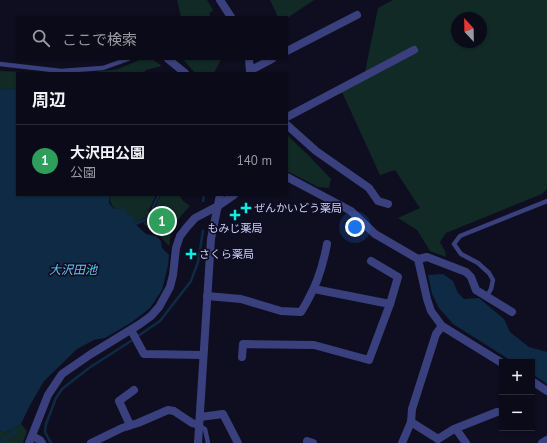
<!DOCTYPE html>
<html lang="ja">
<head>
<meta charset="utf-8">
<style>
	body { margin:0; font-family:"PT Sans","Noto Sans JP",sans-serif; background:#131321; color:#f1f3f6 }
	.controls { position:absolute; right:12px; bottom:12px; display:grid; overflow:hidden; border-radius:0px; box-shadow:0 1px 3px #0004 }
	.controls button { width:36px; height:36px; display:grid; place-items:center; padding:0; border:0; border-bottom:1px solid #2a2b37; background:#0a0a18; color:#f1f3f6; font:20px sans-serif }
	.compass { position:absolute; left:451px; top:12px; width:36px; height:36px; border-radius:50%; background:#0a0a18; box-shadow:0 1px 3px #0004; rotate:338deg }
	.you { position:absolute; left:355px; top:227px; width:14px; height:14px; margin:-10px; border:3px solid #fff; border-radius:50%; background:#1a73e8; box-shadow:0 0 0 6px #1a73e833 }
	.badge { display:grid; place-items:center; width:26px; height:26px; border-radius:50%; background:#ea580c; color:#fff; font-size:13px; font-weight:700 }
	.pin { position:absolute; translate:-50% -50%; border:2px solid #fff; box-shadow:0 1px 4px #0006 }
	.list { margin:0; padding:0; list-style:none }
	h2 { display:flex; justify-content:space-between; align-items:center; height:52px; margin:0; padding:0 16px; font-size:17px }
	h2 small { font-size:13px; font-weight:400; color:#999aa2 }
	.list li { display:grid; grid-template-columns:26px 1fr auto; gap:12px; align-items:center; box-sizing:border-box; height:72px; padding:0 16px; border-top:1px solid #2a2b37 }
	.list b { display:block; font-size:15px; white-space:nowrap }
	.list p { margin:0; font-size:13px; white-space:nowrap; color:#999aa2 }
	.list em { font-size:13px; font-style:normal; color:#999aa2 }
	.icon { flex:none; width:22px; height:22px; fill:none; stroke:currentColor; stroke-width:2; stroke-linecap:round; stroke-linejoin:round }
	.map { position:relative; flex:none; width:547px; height:443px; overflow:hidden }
	.search { position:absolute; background:#0a0a18; box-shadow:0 1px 3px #0004; left:16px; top:16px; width:272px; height:44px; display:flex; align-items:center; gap:10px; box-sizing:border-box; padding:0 14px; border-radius:0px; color:#999aa2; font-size:15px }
	.panel { position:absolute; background:#0a0a18; box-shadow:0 1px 3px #0004; left:16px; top:72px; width:272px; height:124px; border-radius:0px }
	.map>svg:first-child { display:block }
	.green { fill:#112a26; fill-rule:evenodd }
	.water { fill:#0e2a44 }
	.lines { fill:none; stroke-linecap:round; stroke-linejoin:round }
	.stream { stroke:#0e2a44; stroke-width:2.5 }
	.service { stroke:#3a407d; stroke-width:4.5 }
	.minor { stroke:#3a407d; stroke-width:8 }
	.tertiary { stroke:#3a407d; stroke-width:8 }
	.poi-dot { fill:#09efe8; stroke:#0e0e20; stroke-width:1.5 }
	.labels { text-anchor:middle; stroke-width:3.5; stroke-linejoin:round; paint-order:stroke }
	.poi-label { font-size:11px; fill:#cfcffd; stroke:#0e0e20; text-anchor:start }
	.water-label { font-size:12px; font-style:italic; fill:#61c6f9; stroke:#0e0e20 }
</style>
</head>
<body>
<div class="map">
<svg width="547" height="443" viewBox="0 0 547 443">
	<rect width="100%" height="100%" fill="#0e0e20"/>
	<g class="green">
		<polygon points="177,0 207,0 213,10 209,14 211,17 181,17"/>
		<polygon points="270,0 314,0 287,18 278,17"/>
		<path d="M393,0H547V189L542,194L446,233L440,242L445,251L446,257L430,251L417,230L398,218L420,208L395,170L380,175L342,92L417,53L414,47L365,72L378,8ZM457,18H481V42H457Z"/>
		<polygon points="142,59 152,59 162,66 146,70 143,73 87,73 118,69"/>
		<polygon points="183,59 221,59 214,73 195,73"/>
		<polygon points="0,70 1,71 46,73 17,73 17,88 7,90 0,89"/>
		<polygon points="287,135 308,155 331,179 329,188 318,187 287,171"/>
		<path d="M109,195H156L149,210V216L134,223L133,217C120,217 110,207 109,195Z"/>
		<polygon points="161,195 179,195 183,201 190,206 172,226 169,246 158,234 149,229 143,223 153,218 152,214"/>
		<polygon points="21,424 27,431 23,443 0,443 0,430 4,433"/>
	</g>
	<g class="water">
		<polygon points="17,88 17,195 109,195 109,203 114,209 124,209 128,216 133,216 135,224 146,234 156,236 161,241 162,248 169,255 168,265 162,290 150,308 132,322 105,338 94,340 77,349 44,381 29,407 21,424 4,433 0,430 0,89 7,90"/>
		<polygon points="443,274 453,281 458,293 464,299 479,298 504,319 510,332 529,347 547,352 547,384 532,374 532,362 513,362 453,324 439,308 432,294 428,275"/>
	</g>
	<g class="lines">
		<g class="stream">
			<polyline points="203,201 204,195"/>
			<polyline points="135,224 152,217 153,207 159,195"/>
			<polyline points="138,336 160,321 191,281 198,262 203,231"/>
			<polyline points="0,442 15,433 13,429"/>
			<polyline points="51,443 45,432 46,424 56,398 62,389 89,368 131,341"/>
		</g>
		<g class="service">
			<polyline points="0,64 61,71 103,68 128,59"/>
			<polyline points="487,296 491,289 493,280 489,273 478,263 461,254 454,244 460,236 547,201"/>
			<polyline points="199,425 205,429 208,443"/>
		</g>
		<g class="minor">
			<polyline points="220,0 231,17"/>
			<polyline points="287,51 357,15"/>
			<polyline points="168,59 185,73"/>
			<polyline points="249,59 250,72"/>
			<polyline points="250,68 255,68 272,59"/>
			<polyline points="287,117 414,50"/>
			<polyline points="287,125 316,151 369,188 378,201 388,204"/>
			<polyline points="287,177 351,211 375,234 418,259 427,257 466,272 471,277 476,290 512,312"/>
			<polyline points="218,206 234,195"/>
			<polyline points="418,259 427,299 431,311 442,326 502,363"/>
			<polyline points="371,261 398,277 390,304"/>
			<path d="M207,296L241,299L281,311L301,312C315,289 322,271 327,244"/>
			<polyline points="131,330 144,354 203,355"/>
			<polyline points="242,357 243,344 314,345 369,360 390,304 314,289"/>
			<polyline points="532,381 547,391"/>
			<polyline points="200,417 223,414 238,443"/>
			<polyline points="411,422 438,439 454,429 497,412"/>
			<polyline points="130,425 119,401 134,390"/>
			<polyline points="456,429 466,443"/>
			<polyline points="32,436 40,440 42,443"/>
			<polyline points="307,441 313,443"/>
			<polyline points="91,443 122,428 138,423 168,410 174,411 192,423 199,425"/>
			<polyline points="198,443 211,239 220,195"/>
			<polyline points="402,443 411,422 412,409 436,334 442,326"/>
			<polyline points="542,443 547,440"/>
		</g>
		<polyline class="tertiary" points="29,443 48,395 62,374 91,354 140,324 151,316 159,307 170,287 173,275 176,248 180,236 187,227 195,218 218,206"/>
	</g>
	<g class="poi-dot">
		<path d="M244 202h4v4h4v4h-4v4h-4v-4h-4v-4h4z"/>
		<path d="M233 209h4v4h4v4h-4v4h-4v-4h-4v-4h4z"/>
		<path d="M189 248h4v4h4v4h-4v4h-4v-4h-4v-4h4z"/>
	</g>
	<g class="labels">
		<g class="poi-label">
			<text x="254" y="212">ぜんかいどう薬局</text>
			<text x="235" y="232" text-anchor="middle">もみじ薬局</text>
			<text x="199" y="258">さくら薬局</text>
		</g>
		<g class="water-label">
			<text x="73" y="274">大沢田池</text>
		</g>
	</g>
</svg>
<div class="controls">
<button>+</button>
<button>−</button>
</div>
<svg class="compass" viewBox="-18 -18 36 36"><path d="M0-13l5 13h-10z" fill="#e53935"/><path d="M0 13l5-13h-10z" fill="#999aa2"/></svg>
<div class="you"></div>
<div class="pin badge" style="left:162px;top:221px;background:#2e9e5b">1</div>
<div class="search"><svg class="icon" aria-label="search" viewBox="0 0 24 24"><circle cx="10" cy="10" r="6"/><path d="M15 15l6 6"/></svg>ここで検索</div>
<section class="panel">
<h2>周辺<small></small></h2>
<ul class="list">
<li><span class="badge" style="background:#2e9e5b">1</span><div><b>大沢田公園</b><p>公園</p></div><em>140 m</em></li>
</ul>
</section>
</div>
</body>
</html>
